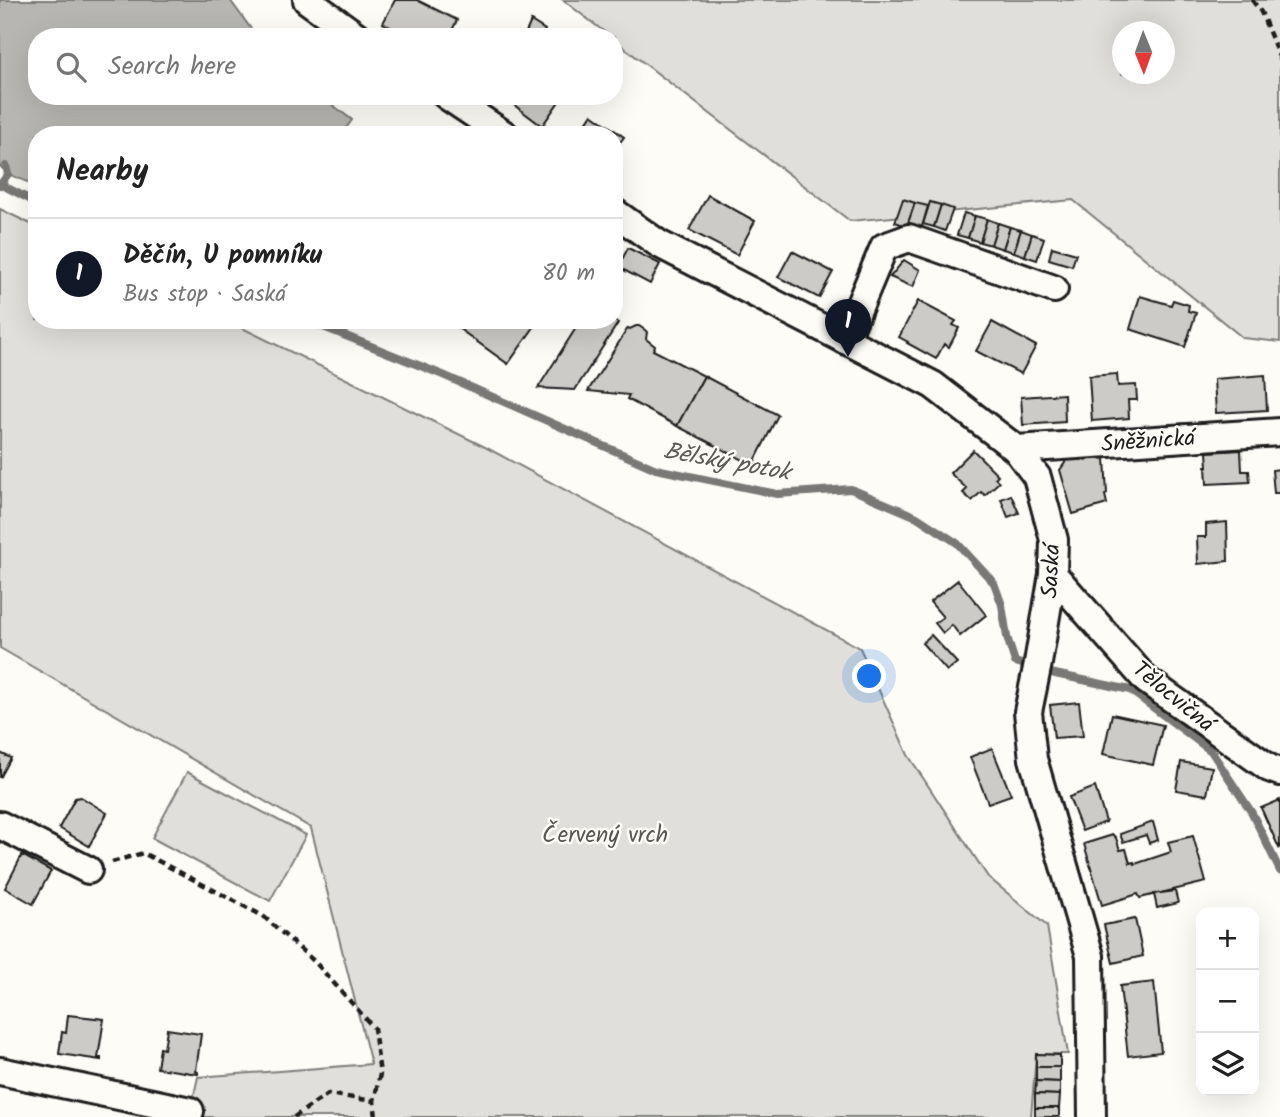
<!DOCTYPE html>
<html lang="en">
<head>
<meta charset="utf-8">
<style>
	body { margin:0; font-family:Kalam,sans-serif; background:#f2f2f2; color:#222 }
	.controls { position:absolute; right:21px; bottom:21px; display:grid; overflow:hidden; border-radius:14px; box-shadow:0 7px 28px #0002 }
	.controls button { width:63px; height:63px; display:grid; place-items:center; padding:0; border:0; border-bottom:2px solid #e0e0e0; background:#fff; color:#222; font:35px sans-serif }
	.compass { position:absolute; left:1112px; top:21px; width:63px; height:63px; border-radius:50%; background:#fff; box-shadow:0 7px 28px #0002; rotate:179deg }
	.you { position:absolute; left:870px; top:677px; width:24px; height:24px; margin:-18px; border:5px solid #fff; border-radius:50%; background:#1a73e8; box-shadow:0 0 0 10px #1a73e833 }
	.badge { display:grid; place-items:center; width:46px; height:46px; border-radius:50%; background:#111827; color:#fff; font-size:23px; font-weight:700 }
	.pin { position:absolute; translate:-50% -58px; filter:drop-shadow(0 2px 4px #0008) }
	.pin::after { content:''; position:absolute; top:37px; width:24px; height:21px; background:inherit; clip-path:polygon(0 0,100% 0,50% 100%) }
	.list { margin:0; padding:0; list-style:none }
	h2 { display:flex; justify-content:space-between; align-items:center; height:91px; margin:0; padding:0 28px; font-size:30px }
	h2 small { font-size:23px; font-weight:400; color:#767676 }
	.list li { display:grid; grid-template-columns:46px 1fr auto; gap:21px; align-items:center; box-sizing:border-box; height:112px; padding:0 28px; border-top:2px solid #e0e0e0 }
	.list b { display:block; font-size:26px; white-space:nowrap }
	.list p { margin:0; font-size:23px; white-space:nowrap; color:#767676 }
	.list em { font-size:23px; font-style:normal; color:#767676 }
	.icon { flex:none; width:38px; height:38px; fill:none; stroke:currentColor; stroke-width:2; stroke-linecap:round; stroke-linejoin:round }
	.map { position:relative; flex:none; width:1280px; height:1117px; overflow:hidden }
	.search { position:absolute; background:#fff; box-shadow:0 7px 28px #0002; left:28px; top:28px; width:595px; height:77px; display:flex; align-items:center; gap:18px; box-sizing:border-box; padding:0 24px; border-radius:28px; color:#767676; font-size:26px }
	.panel { position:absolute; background:#fff; box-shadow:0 7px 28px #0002; left:28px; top:126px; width:595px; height:203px; border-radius:28px }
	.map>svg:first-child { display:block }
	.green { fill:#e0dfdb; stroke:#7e7e7c; stroke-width:2; fill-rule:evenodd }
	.water { fill:#b7b6b2; stroke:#797876; stroke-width:2 }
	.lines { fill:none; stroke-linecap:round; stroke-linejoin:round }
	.stream { stroke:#797876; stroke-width:8 }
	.building { fill:#cccbc8; stroke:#1c1c1c; stroke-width:2 }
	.minor-casing { stroke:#1c1c1c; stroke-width:32 }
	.path { stroke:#1c1c1c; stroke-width:4.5; stroke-dasharray:7 5; stroke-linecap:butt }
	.minor { stroke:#fdfcf7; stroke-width:26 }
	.labels { text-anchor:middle; stroke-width:5; stroke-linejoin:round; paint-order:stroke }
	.street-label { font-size:23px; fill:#1c1c1c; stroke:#fdfcf7 }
	.park-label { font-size:23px; fill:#575655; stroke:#fdfcf7 }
	.water-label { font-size:24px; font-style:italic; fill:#5a5a58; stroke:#fdfcf7 }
</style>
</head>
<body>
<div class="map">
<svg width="1280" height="1117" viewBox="0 0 1280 1117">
	<rect width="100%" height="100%" fill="#fdfcf7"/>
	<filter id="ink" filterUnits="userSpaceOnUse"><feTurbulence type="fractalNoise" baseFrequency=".0143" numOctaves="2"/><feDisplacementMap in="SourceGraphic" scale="14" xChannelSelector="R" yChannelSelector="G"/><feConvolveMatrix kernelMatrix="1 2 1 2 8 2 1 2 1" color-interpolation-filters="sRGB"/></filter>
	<g filter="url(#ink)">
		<g class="green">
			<path d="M563,0H1280V342L1243,338L1073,200L850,221L614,40V37H611ZM1122,32H1164V74H1122Z"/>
			<polygon points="0,209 37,227 37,320 226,320 485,447 860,648 908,755 988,877 1047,926 1068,1054 1036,1054 1031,1117 189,1117 198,1077 371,1064 311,828 0,648"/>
			<polygon points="187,772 306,835 270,901 152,838"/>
		</g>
		<polygon class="water" points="0,0 230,0 257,37 37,37 37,96 321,96 352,120 341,135 37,135 37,186 8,174 0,166"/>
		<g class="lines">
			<g class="stream">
				<polyline points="0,184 37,203"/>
				<polyline points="0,185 8,174 6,166"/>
				<polyline points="306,320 443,375 656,469 777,494 851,489 917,517 957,543 994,583 1002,605 1007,637 1015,662 1055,674 1130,690 1211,751 1252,813 1280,871"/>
			</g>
		</g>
		<g class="building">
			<polygon points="395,0 417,0 457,20 449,37 408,37 383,23"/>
			<polygon points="531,21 545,30 542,37 524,37"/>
			<polygon points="502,96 561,96 562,97 542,126"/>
			<polygon points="592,114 624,137 614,150 614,135 578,135"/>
			<polygon points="708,195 755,221 737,255 689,230"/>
			<polygon points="903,199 915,203 907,226 895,222"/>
			<polygon points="930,202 941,205 934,227 923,224"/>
			<polygon points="915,203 928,206 921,230 907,226"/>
			<polygon points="941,205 953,209 945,231 934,227"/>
			<polygon points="964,213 975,216 968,238 957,235"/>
			<polygon points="975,216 987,219 980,242 968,238"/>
			<polygon points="987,219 998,223 991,245 980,242"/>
			<polygon points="998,223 1010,227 1003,249 991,245"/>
			<polygon points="1010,227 1021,230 1014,252 1003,249"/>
			<polygon points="1021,230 1032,234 1025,256 1014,252"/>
			<polygon points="1032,234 1044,238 1037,260 1025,256"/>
			<polygon points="1052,247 1076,254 1072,266 1049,259"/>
			<polygon points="628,248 660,264 650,284 618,267"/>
			<polygon points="792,251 833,272 819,298 778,277"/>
			<polygon points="904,260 920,270 913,287 890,277"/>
			<polygon points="1140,296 1171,305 1173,300 1189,305 1188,311 1196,313 1185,347 1130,329"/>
			<polygon points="918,301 956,321 953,325 959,328 949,347 944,344 936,359 907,343 908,342 899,337"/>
			<polygon points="447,320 539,320 508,364"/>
			<polygon points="581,320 614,320 618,323 575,390 538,388"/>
			<polygon points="992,322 1036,346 1021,374 976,351"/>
			<polygon points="636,326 639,326 645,330 647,332 646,339 655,346 653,350 704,376 677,426 627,399 629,395 588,391 628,328 630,329"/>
			<polygon points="1117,374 1118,386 1136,385 1137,400 1128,400 1129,418 1092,421 1089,376"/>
			<polygon points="1265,375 1267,410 1216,413 1214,379"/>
			<polygon points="704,376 778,415 753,465 677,426"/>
			<polygon points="1064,394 1065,422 1023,425 1021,397"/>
			<polygon points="973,450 998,475 995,478 999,482 985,495 981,492 972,501 963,493 967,489 950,473"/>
			<polygon points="1241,450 1242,471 1249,471 1250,482 1207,484 1206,466 1208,466 1207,452"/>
			<polygon points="1105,458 1107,494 1105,495 1107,504 1073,514 1060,470 1067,460"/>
			<polygon points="1280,469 1280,493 1274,493 1272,470"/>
			<polygon points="1011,495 1019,513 1008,517 1001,499"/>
			<polygon points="1227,522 1228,561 1198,564 1197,537 1206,537 1206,524"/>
			<polygon points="958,580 986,615 960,636 952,625 943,633 935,623 943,617 930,602"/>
			<polygon points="931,635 957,663 947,671 922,643"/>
			<polygon points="1079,702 1083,736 1054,738 1050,705"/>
			<polygon points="1112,714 1163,725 1153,765 1103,754"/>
			<polygon points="992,748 1011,795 988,803 970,757"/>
			<polygon points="0,753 11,758 0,778"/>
			<polygon points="1181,762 1212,767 1207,795 1176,790"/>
			<polygon points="1095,787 1106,822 1082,831 1069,797"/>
			<polygon points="81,797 107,813 89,846 59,828 75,798"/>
			<polygon points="1280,800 1280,847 1279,848 1261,808"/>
			<polygon points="1153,822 1158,840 1149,843 1146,835 1123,842 1120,834"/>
			<polygon points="1113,835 1116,838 1120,850 1126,849 1130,863 1134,862 1135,864 1171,852 1168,842 1193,836 1206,882 1140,898 1138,894 1102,905 1084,844"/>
			<polygon points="22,855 51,871 33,904 5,888"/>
			<polygon points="1175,891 1178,903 1157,908 1154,894"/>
			<polygon points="1135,919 1143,956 1113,963 1104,925"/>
			<polygon points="1154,982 1161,1052 1128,1056 1120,986"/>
			<polygon points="68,1015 104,1019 98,1058 101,1058 101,1060 59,1054 62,1032 66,1033"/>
			<polygon points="167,1029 201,1034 196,1071 198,1072 198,1074 157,1068 160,1048 164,1049"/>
			<polygon points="1036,1054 1060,1055 1060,1067 1036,1067"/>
			<polygon points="1036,1067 1060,1067 1060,1082 1036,1081"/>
			<polygon points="1036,1081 1060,1082 1060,1095 1035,1094"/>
			<polygon points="1035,1094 1060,1095 1059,1108 1035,1108"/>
			<rect x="1035" y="1108" width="24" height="9"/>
		</g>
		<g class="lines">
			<defs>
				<g id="minor">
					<polyline points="307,0 358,37"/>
					<polyline points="447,96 505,135"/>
					<polyline points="614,212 659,244 933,385 1016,449 1037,477 1054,540 1053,574 1038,663 1028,712 1033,759 1090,956 1092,1117"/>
					<polyline points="845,340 884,247 909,238 1054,289"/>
					<polyline points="1016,449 1280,432"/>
					<polyline points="1053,574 1146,680 1269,768 1280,772"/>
					<polyline points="0,825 88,870"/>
					<polyline points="0,1071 190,1111"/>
				</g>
			</defs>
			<use href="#minor" class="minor-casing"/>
			<g class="path">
				<polyline points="1252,0 1261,12 1280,59"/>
				<polyline points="112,862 143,853 263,916 315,962 374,1028 380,1074 374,1101 376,1117"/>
				<polyline points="294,1117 328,1094 374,1101"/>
			</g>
			<use href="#minor" class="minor"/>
		</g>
	</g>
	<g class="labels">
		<g class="street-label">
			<text transform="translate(1148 440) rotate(-4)" y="8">Sněžnická</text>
			<text transform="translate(1050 571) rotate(-87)" y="8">Saská</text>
			<text transform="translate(1174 696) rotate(39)" y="8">Tělocvičná</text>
		</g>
		<g class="park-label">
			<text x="605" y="842">Červený vrch</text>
		</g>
		<g class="water-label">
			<text transform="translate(727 461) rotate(10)" y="8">Bělský potok</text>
		</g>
	</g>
</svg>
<div class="controls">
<button>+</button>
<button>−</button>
<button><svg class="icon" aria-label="layers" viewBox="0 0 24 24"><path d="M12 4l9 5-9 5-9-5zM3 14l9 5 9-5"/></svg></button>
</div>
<svg class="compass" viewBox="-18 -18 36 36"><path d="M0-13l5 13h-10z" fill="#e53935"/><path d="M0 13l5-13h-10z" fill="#767676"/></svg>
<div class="you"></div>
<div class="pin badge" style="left:848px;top:357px">1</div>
<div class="search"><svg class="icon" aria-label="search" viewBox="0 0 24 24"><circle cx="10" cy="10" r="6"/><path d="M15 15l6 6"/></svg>Search here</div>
<section class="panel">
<h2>Nearby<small></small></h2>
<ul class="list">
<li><span class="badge">1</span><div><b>Děčín, U pomníku</b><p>Bus stop · Saská</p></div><em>80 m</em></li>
</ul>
</section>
</div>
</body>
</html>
